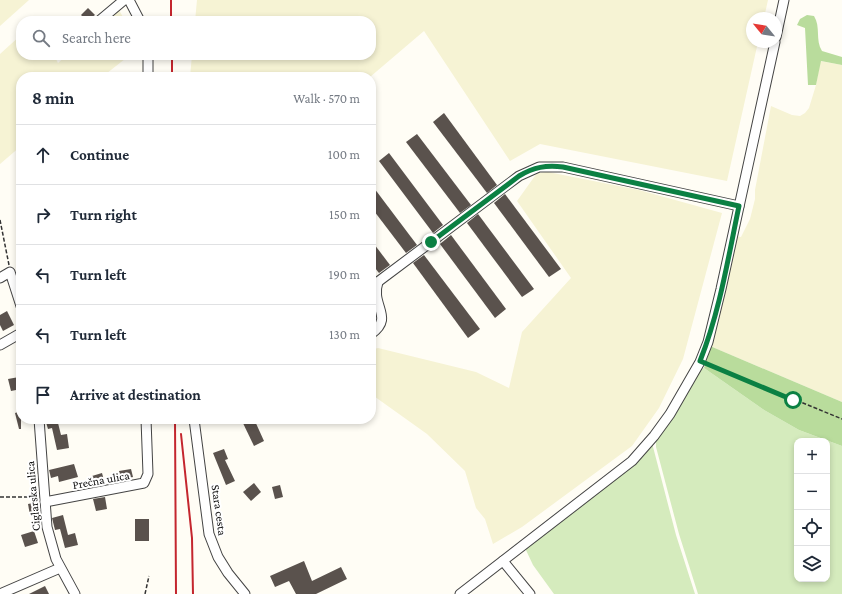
<!DOCTYPE html>
<html lang="en">
<head>
<meta charset="utf-8">
<style>
	body { margin:0; font-family:"Crimson Pro",serif; background:#f2f2f3; color:#1f2937 }
	.controls { position:absolute; right:12px; bottom:12px; display:grid; overflow:hidden; border-radius:8px; box-shadow:0 2px 6px #0003 }
	.controls button { width:36px; height:36px; display:grid; place-items:center; padding:0; border:0; border-bottom:1px solid #e0e1e3; background:#fff; color:#1f2937; font:20px sans-serif }
	.compass { position:absolute; left:746px; top:12px; width:36px; height:36px; border-radius:50%; background:#fff; box-shadow:0 2px 6px #0003; rotate:300deg }
	.stop { position:absolute; width:12px; height:12px; margin:-9px; border:3px solid #0b8043; border-radius:50%; background:#fff }
	.stop.end { background:#0b8043; border-color:#fff; box-shadow:0 1px 4px #0008 }
	.list { margin:0; padding:0; list-style:none }
	h2 { display:flex; justify-content:space-between; align-items:center; height:52px; margin:0; padding:0 16px; font-size:17px }
	h2 small { font-size:13px; font-weight:400; color:#747a83 }
	.list li { display:grid; grid-template-columns:26px 1fr auto; gap:12px; align-items:center; box-sizing:border-box; height:60px; padding:0 16px; border-top:1px solid #e0e1e3 }
	.list b { display:block; font-size:15px; white-space:nowrap }
	.list em { font-size:13px; font-style:normal; color:#747a83 }
	.icon { flex:none; width:22px; height:22px; fill:none; stroke:currentColor; stroke-width:2; stroke-linecap:round; stroke-linejoin:round }
	.map { position:relative; flex:none; width:842px; height:594px; overflow:hidden }
	.search { position:absolute; background:#fff; box-shadow:0 2px 6px #0003; left:16px; top:16px; width:360px; height:44px; display:flex; align-items:center; gap:10px; box-sizing:border-box; padding:0 14px; border-radius:16px; color:#747a83; font-size:15px }
	.panel { position:absolute; background:#fff; box-shadow:0 2px 6px #0003; left:16px; top:72px; width:360px; height:352px; border-radius:16px }
	.map>svg:first-child { display:block }
	.farmland { fill:#f6f3d4 }
	.green { fill:#d5ebbd; fill-rule:evenodd }
	.forest { fill:#b9dc9c }
	.building { fill:#5a524d }
	.lines { fill:none; stroke-linecap:round; stroke-linejoin:round }
	.minor-casing { stroke:#444; stroke-width:11 }
	.path { stroke:#333; stroke-width:1.5; stroke-dasharray:4 2; stroke-linecap:butt }
	.minor { stroke:#fff; stroke-width:9 }
	.rail { stroke:#c4262e; stroke-width:2 }
	.route { stroke:#0b8043; stroke-width:5 }
	.labels { text-anchor:middle; stroke-width:4; stroke-linejoin:round; paint-order:stroke }
	.street-label { font-size:12px; fill:#111; stroke:#fff }
</style>
</head>
<body>
<div class="map">
<svg width="842" height="594" viewBox="0 0 842 594">
	<rect width="100%" height="100%" fill="#fffdf5"/>
	<g class="farmland">
		<polygon points="0,0 29,0 0,26"/>
		<polygon points="197,0 768,0 764,18 752,18 752,42 758,42 727,181 540,144 510,161 424,31 370,77 190,77 192,55 371,55 371,21 195,21"/>
		<polygon points="118,8 125,21 104,21"/>
		<polygon points="21,35 21,55 54,55 58,63 67,55 130,55 102,77 21,77 21,146 0,164 0,54"/>
		<polygon points="820,61 842,65 842,402 710,346 736,236 741,237 750,219 755,199 755,190 771,106 792,115 800,116 805,113 809,108 816,85"/>
		<polygon points="548,172 639,190 722,213 683,359 659,408 632,446 522,527 493,544 485,519 476,508 465,471 427,434 371,394 371,350 378,348 476,372 509,388 522,332 571,278 517,201 537,173"/>
	</g>
	<g class="green">
		<path d="M704,368L764,410L799,430L842,446V594H698L679,534L656,447V438L698,370ZM797,441H827V579H797Z"/>
		<polygon points="652,443 676,535 695,594 554,594 533,565 525,548"/>
	</g>
	<g class="forest">
		<path d="M807,15L814,16C821,27 815,40 822,51L842,57V65L821,61L816,85H808L805,28L797,25L800,19Z"/>
		<polygon points="710,346 842,402 842,446 799,430 764,410 704,368"/>
	</g>
	<g class="building">
		<polygon points="88,8 95,15 87,21 81,15"/>
		<polygon points="444,113 497,185 487,193 433,122"/>
		<polygon points="417,134 471,205 460,213 406,142"/>
		<polygon points="389,153 443,225 433,233 379,161"/>
		<polygon points="371,184 417,245 406,253 371,207"/>
		<polygon points="505,194 561,269 549,277 494,203"/>
		<polygon points="478,214 534,289 522,297 467,223"/>
		<polygon points="451,235 506,309 495,318 440,244"/>
		<polygon points="371,240 390,265 379,273 371,263"/>
		<polygon points="424,255 480,329 468,338 413,263"/>
		<polygon points="7,311 14,325 3,331 0,325 0,315"/>
		<polygon points="19,377 21,389 11,391 8,379"/>
		<polygon points="21,411 21,429 19,429 15,413"/>
		<polygon points="45,419 57,419 61,435 67,434 69,448 57,450 52,428 48,429"/>
		<polygon points="241,419 254,419 264,441 254,446"/>
		<polygon points="224,449 228,459 225,460 235,481 226,485 213,453"/>
		<polygon points="74,464 78,477 59,482 58,476 51,478 49,470"/>
		<polygon points="131,469 133,477 130,478 131,479 121,481 119,471"/>
		<polygon points="102,473 105,484 94,486 92,476"/>
		<polygon points="254,483 261,492 251,501 243,492"/>
		<polygon points="280,485 283,497 275,499 272,487"/>
		<polygon points="105,497 107,509 96,511 93,499"/>
		<polygon points="38,502 40,512 30,515 28,504"/>
		<polygon points="63,515 68,535 75,533 78,545 65,548 60,529 55,530 52,518"/>
		<rect x="135" y="519" width="14" height="22"/>
		<polygon points="34,531 38,543 25,547 21,535"/>
		<polygon points="304,561 312,581 341,567 347,579 316,594 296,594 289,581 275,587 270,576"/>
		<polygon points="45,586 49,594 29,594"/>
	</g>
	<g class="lines">
		<defs>
			<g id="minor">
				<polyline points="129,0 140,21"/>
				<polyline points="99,21 124,0"/>
				<polyline points="776,37 784,0"/>
				<polyline points="148,55 148,77"/>
				<polyline points="0,278 10,272 21,306"/>
				<polyline points="371,287 519,176 539,167 563,167 739,206"/>
				<path d="M371,334C395,317 370,306 378,282"/>
				<polyline points="0,345 21,333"/>
				<polyline points="39,419 47,527 56,559 75,594"/>
				<polyline points="194,419 209,534 218,557 228,573 245,594"/>
				<polyline points="45,502 144,483 148,474 146,419"/>
				<polyline points="503,561 530,594"/>
				<polyline points="0,594 60,568"/>
				<polyline points="460,594 632,461 654,436 670,414 700,362 708,342 721,289 775,42"/>
			</g>
		</defs>
		<use href="#minor" class="minor-casing"/>
		<g class="path">
			<polyline points="0,220 9,265"/>
			<polyline points="708,364 842,419"/>
			<polyline points="0,497 38,497"/>
			<polyline points="145,594 149,576"/>
		</g>
		<use href="#minor" class="minor"/>
		<g class="rail">
			<polyline points="171,0 171,21"/>
			<polyline points="172,55 172,77"/>
			<polyline points="175,419 176,594"/>
			<polyline points="181,434 192,538 193,594"/>
		</g>
	</g>
	<g class="lines">
		<path class="route" d="M431,242L519,176C534,167 546,165 563,167L739,206C728,258 720,311 700,361L793,400"/>
	</g>
	<g class="labels">
		<g class="street-label">
			<text transform="translate(101 480) rotate(-10)" y="4">Prečna ulica</text>
			<text transform="translate(33 496) rotate(-95)" y="4">Ciglarska ulica</text>
			<text transform="translate(219 510) rotate(82)" y="4">Stara cesta</text>
		</g>
	</g>
</svg>
<div class="controls">
<button>+</button>
<button>−</button>
<button><svg class="icon" aria-label="locate" viewBox="0 0 24 24"><circle cx="12" cy="12" r="6"/><path d="M12 2v4M12 18v4M2 12h4M18 12h4"/></svg></button>
<button><svg class="icon" aria-label="layers" viewBox="0 0 24 24"><path d="M12 4l9 5-9 5-9-5zM3 14l9 5 9-5"/></svg></button>
</div>
<svg class="compass" viewBox="-18 -18 36 36"><path d="M0-13l5 13h-10z" fill="#e53935"/><path d="M0 13l5-13h-10z" fill="#747a83"/></svg>
<div class="stop" style="left:793px;top:400px"></div>
<div class="stop end" style="left:431px;top:242px"></div>
<div class="search"><svg class="icon" aria-label="search" viewBox="0 0 24 24"><circle cx="10" cy="10" r="6"/><path d="M15 15l6 6"/></svg>Search here</div>
<section class="panel">
<h2>8 min<small>Walk · 570 m</small></h2>
<ul class="list">
<li><svg class="icon" aria-label="ahead" viewBox="0 0 24 24"><path d="M12 20V5M6 11l6-6 6 6"/></svg><div><b>Continue</b></div><em>100 m</em></li>
<li><svg class="icon" aria-label="right" viewBox="0 0 24 24"><path d="M7 20v-9h11M14 6l5 5-5 5"/></svg><div><b>Turn right</b></div><em>150 m</em></li>
<li><svg class="icon" aria-label="left" viewBox="0 0 24 24"><path d="M17 20v-9H6M10 6l-5 5 5 5"/></svg><div><b>Turn left</b></div><em>190 m</em></li>
<li><svg class="icon" aria-label="left" viewBox="0 0 24 24"><path d="M17 20v-9H6M10 6l-5 5 5 5"/></svg><div><b>Turn left</b></div><em>130 m</em></li>
<li><svg class="icon" aria-label="arrive" viewBox="0 0 24 24"><path d="M6 21V4h12l-3 4 3 4H6"/></svg><div><b>Arrive at destination</b></div></li>
</ul>
</section>
</div>
</body>
</html>
